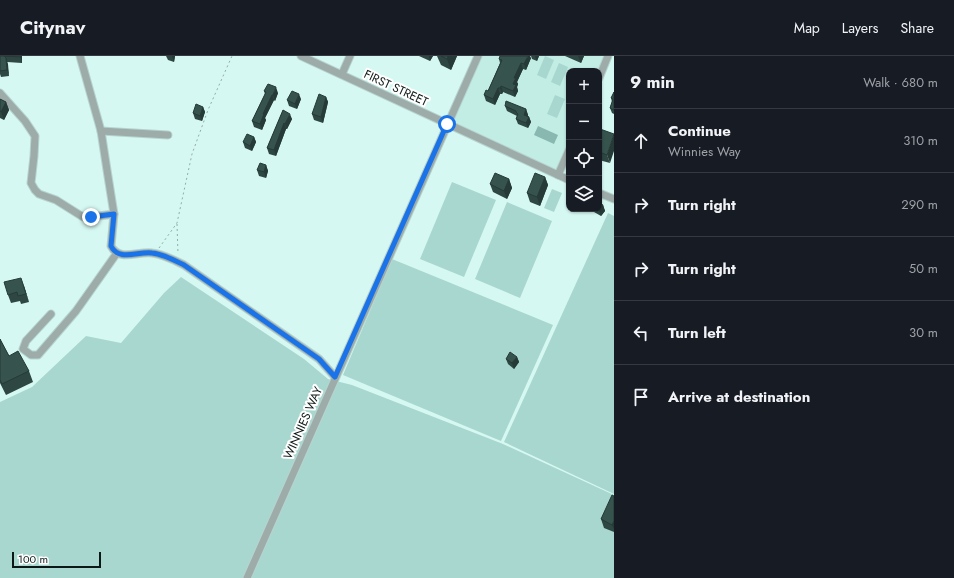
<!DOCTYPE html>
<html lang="en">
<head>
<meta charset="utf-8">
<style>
	body { margin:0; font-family:Jost,sans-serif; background:#20242c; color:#f1f3f6 }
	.controls { position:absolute; right:12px; top:12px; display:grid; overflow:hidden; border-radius:8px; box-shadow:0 1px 3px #0004 }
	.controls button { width:36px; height:36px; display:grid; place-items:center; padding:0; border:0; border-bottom:1px solid #363941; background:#171b24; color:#f1f3f6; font:20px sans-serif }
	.scale { position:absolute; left:12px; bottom:10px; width:89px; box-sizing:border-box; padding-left:4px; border:2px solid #0c1816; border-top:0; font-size:11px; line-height:14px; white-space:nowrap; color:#0c1816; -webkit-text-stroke:3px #fff; paint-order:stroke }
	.stop { position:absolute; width:12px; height:12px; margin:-9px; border:3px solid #1a73e8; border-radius:50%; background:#fff }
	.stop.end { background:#1a73e8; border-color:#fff; box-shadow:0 1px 4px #0008 }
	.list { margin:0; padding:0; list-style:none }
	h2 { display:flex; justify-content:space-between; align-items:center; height:52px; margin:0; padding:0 16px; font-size:17px }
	h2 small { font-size:13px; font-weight:400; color:#9ea1a6 }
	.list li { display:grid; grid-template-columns:26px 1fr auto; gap:12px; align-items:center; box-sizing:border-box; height:64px; padding:0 16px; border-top:1px solid #363941 }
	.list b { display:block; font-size:15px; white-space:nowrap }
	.list p { margin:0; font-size:13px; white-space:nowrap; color:#9ea1a6 }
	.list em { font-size:13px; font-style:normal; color:#9ea1a6 }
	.icon { flex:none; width:22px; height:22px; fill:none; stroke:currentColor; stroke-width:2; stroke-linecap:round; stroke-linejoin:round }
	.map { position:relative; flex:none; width:614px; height:522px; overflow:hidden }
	header { display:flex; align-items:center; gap:24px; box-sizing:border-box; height:56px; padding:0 20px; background:#171b24; border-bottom:1px solid #363941 }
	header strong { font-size:19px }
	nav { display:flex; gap:22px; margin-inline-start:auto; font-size:14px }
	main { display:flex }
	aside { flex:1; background:#171b24 }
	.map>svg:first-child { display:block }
	.built { fill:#c2ede5 }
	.green { fill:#a8d7cf }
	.water { fill:#88b8b0 }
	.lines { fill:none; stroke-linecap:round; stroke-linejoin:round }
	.minor-casing { stroke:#b6d4cf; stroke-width:9 }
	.path { stroke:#92ada8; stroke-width:1; stroke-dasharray:2 3; stroke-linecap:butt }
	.minor { stroke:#9eaca9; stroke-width:7 }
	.wall { fill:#2e4743 }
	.shaded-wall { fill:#263a37 }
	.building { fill:#36534e; stroke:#263a37 }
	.route { stroke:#1a73e8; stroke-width:5 }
	.labels { text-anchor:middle; stroke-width:4; stroke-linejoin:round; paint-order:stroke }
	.street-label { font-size:12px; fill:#0c1816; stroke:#fff }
</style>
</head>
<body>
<header>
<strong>Citynav</strong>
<nav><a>Map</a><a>Layers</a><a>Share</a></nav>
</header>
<main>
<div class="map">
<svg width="614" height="522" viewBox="0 0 614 522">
	<rect width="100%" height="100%" fill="#d6f8f2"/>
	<polygon class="built" points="481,0 606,0 599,15 569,15 569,88 557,116 451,67"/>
	<g class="green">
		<polygon points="545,0 554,4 546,23 537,19"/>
		<polygon points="559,7 568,11 560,30 551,26"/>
		<polygon points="555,39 565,43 557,62 547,58"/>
		<polygon points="452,126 496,144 464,221 420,203"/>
		<polygon points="552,133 562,137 554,156 544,152"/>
		<polygon points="507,146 552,165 520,242 475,223"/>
		<polygon points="608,157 614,160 614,438 504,386"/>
		<polygon points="392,203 553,269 501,385 343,319"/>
		<polygon points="181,221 304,303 328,323 352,329 503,388 614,439 614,522 0,522 0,346 32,331 86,280 121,287 164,237"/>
	</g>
	<polygon class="water" points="538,70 558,79 554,88 534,79"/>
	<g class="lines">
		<defs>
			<g id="minor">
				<path d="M80,0L101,75L107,114L114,158L111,190C119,206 138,195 152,197C163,198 174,204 184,209L319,303L335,321"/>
				<polyline points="301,0 569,124"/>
				<polyline points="342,18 350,0"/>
				<polyline points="599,22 608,0"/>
				<polyline points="0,37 25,65 35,80 34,100 31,127 35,134 39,138 56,144 83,161 91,161 114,158"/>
				<polyline points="101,75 168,79"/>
				<polyline points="558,119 569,94"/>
				<polyline points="599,137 614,143"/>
				<polyline points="51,258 26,285 23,293 31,299 38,299 76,255 117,197"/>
				<polyline points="247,522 478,0"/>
			</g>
		</defs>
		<use href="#minor" class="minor-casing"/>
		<g class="path">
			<polyline points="177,168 178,198"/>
			<polyline points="159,192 177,167 192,98 208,54 232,0"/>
		</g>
		<use href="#minor" class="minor"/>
	</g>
	<g class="wall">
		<polygon points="0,0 5,1 5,0 22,0 22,7 7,6 9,20 1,21 0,18"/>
		<polygon points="166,0 175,0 174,6 168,4"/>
		<polygon points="419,0 433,0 430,5"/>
		<polygon points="437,0 457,0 451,14 441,9"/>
		<polygon points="531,0 539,0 537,5 532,3"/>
		<polygon points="565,0 584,0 581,7"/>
		<polygon points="531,2 526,14 523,13 517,26 518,28 517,31 518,35 515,41 503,36 502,38 500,38 495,49 486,45 484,39 488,35 500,7 499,3"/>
		<polygon points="264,35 278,37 275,45 274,44 265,62 266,64 262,74 254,71 252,65 265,38"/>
		<polygon points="614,36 614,58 612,57 610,52 612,46 611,42"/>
		<polygon points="326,41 328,46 323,67 314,64 312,58"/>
		<polygon points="0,43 6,46 9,54 4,64 0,62"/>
		<polygon points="301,43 297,53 289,50 287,44"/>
		<polygon points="505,50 526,53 528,59 528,60 529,61 531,66 528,72 518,68 516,63 517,60 507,55"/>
		<polygon points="203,51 205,56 202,65 195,63 193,57"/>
		<polygon points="283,54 292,63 287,73 286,73 276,100 269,98 267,92"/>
		<polygon points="599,77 610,107 599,104"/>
		<polygon points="254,81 256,86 252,95 245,92 243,86"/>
		<polygon points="266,109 268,115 266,122 259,120 257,114"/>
		<polygon points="545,121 548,129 540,150 530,146 527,137"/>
		<polygon points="509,123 512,132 507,143 493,136 490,128"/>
		<polygon points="603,149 605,155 601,160 594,156 593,153 599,153"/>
		<polygon points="24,230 29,246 21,248 20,245 11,247 8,239"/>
		<polygon points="0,283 9,300 29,315 33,326 6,339 0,327"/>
		<polygon points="517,301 519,306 514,313 508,308 506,303"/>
		<polygon points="614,440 614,476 604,472 601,463"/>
	</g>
	<g class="shaded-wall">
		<polygon points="20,0 22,0 22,7 21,1"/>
		<polygon points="172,0 175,0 174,6"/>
		<polygon points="429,0 433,0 430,5"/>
		<polygon points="448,0 457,0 451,14 447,3"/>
		<polygon points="528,0 530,0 531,2 526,14 524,8"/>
		<polygon points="535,0 539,0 537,5"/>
		<polygon points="578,0 584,0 581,7"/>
		<polygon points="6,2 8,8 9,20 7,14"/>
		<polygon points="521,7 523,13 517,26 518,28 517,31 518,35 515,41 513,35 514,22"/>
		<polygon points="501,30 503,36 502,38 500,32"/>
		<polygon points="276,31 278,37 275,45 273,39"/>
		<polygon points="498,32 500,38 495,49 493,43"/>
		<polygon points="299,38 301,43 297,53 295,48"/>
		<polygon points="272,39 274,44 265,62 266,64 262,74 260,68 263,58"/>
		<polygon points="326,41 328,46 323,67 321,61"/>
		<polygon points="6,46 9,54 4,64 1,56"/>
		<polygon points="203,51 205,56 202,65 200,60"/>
		<polygon points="526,53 528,59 526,64 524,59"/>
		<polygon points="290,58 292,63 287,73 285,68"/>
		<polygon points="529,61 531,66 528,72 526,67"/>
		<polygon points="284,67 286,73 276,100 274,94"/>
		<polygon points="614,78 614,95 610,107 607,99"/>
		<polygon points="254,81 256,86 252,95 250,90"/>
		<polygon points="266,109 268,115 266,122 264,116"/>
		<polygon points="545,121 548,129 540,150 537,141"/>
		<polygon points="509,123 512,132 507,143 504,135"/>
		<polygon points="603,149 605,155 601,160 599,154"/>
		<polygon points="21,222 24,230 29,246 26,238"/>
		<polygon points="517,301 519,306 514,313 512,307"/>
		<polygon points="614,465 614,473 612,469"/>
	</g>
	<g class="building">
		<polygon points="0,0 4,0 6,2 7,14 0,15"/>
		<polygon points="5,0 20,0 21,1"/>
		<polygon points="441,0 448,0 447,3"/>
		<polygon points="500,0 528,0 524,8 521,7 514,22 516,22 513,28 516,29 513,35 501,30 500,32 498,32 493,43 484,39 486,34 488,35 502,4 499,3"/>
		<polygon points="268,28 276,31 273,39 272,39 263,58 264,58 260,68 252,65 266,36 264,35"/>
		<polygon points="292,35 299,38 295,48 287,44"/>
		<polygon points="614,36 614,54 610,52 613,43 611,42"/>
		<polygon points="319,38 326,41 321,61 312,58"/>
		<polygon points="0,43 6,46 1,56 0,55"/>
		<polygon points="506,45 526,53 524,59 529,61 526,67 516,63 518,58 516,56 516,55 505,50"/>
		<polygon points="196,48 203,51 200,60 193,57"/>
		<polygon points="283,54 290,58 285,68 284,67 274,94 267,92"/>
		<polygon points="600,73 614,78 607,99 599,96 599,77"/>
		<polygon points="247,78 254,81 250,90 243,86"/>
		<polygon points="260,107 266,109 264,116 257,114"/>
		<polygon points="495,117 509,123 504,135 490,128"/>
		<polygon points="535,117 545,121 537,141 527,137"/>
		<polygon points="599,147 603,149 599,154 597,153 599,153"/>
		<polygon points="21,222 26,238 18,240 17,236 8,239 4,226"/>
		<polygon points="0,283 9,300 18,295 29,315 2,328 0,324"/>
		<polygon points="510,296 517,301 512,307 506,303"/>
		<polygon points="612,439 614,440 614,465 612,469 601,463"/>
	</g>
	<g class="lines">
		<path class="route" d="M91,161L114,158L111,190C119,206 138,195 152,197C163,198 174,204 184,209L319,303L335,321L447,68"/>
	</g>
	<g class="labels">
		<g class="street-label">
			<text transform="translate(396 32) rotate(25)" y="4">FIRST STREET</text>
			<text transform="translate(303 367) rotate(-66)" y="4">WINNIES WAY</text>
		</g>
	</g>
</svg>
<div class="controls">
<button>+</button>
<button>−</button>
<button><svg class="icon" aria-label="locate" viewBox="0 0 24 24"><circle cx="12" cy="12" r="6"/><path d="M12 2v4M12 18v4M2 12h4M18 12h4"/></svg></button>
<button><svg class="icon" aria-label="layers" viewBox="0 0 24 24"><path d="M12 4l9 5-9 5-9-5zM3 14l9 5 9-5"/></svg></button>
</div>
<div class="scale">100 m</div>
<div class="stop" style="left:447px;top:68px"></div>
<div class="stop end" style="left:91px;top:161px"></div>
</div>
<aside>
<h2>9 min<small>Walk · 680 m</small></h2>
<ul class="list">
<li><svg class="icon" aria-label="ahead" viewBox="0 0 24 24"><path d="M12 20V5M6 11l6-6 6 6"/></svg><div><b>Continue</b><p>Winnies Way</p></div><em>310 m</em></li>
<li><svg class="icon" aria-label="right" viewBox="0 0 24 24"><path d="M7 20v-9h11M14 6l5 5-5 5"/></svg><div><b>Turn right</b></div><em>290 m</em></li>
<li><svg class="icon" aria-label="right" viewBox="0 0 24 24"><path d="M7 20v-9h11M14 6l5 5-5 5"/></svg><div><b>Turn right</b></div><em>50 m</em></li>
<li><svg class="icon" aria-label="left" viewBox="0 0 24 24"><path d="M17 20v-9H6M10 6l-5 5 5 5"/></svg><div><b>Turn left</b></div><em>30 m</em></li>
<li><svg class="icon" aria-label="arrive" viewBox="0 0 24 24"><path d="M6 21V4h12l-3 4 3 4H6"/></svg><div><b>Arrive at destination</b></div></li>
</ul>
</aside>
</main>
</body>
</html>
